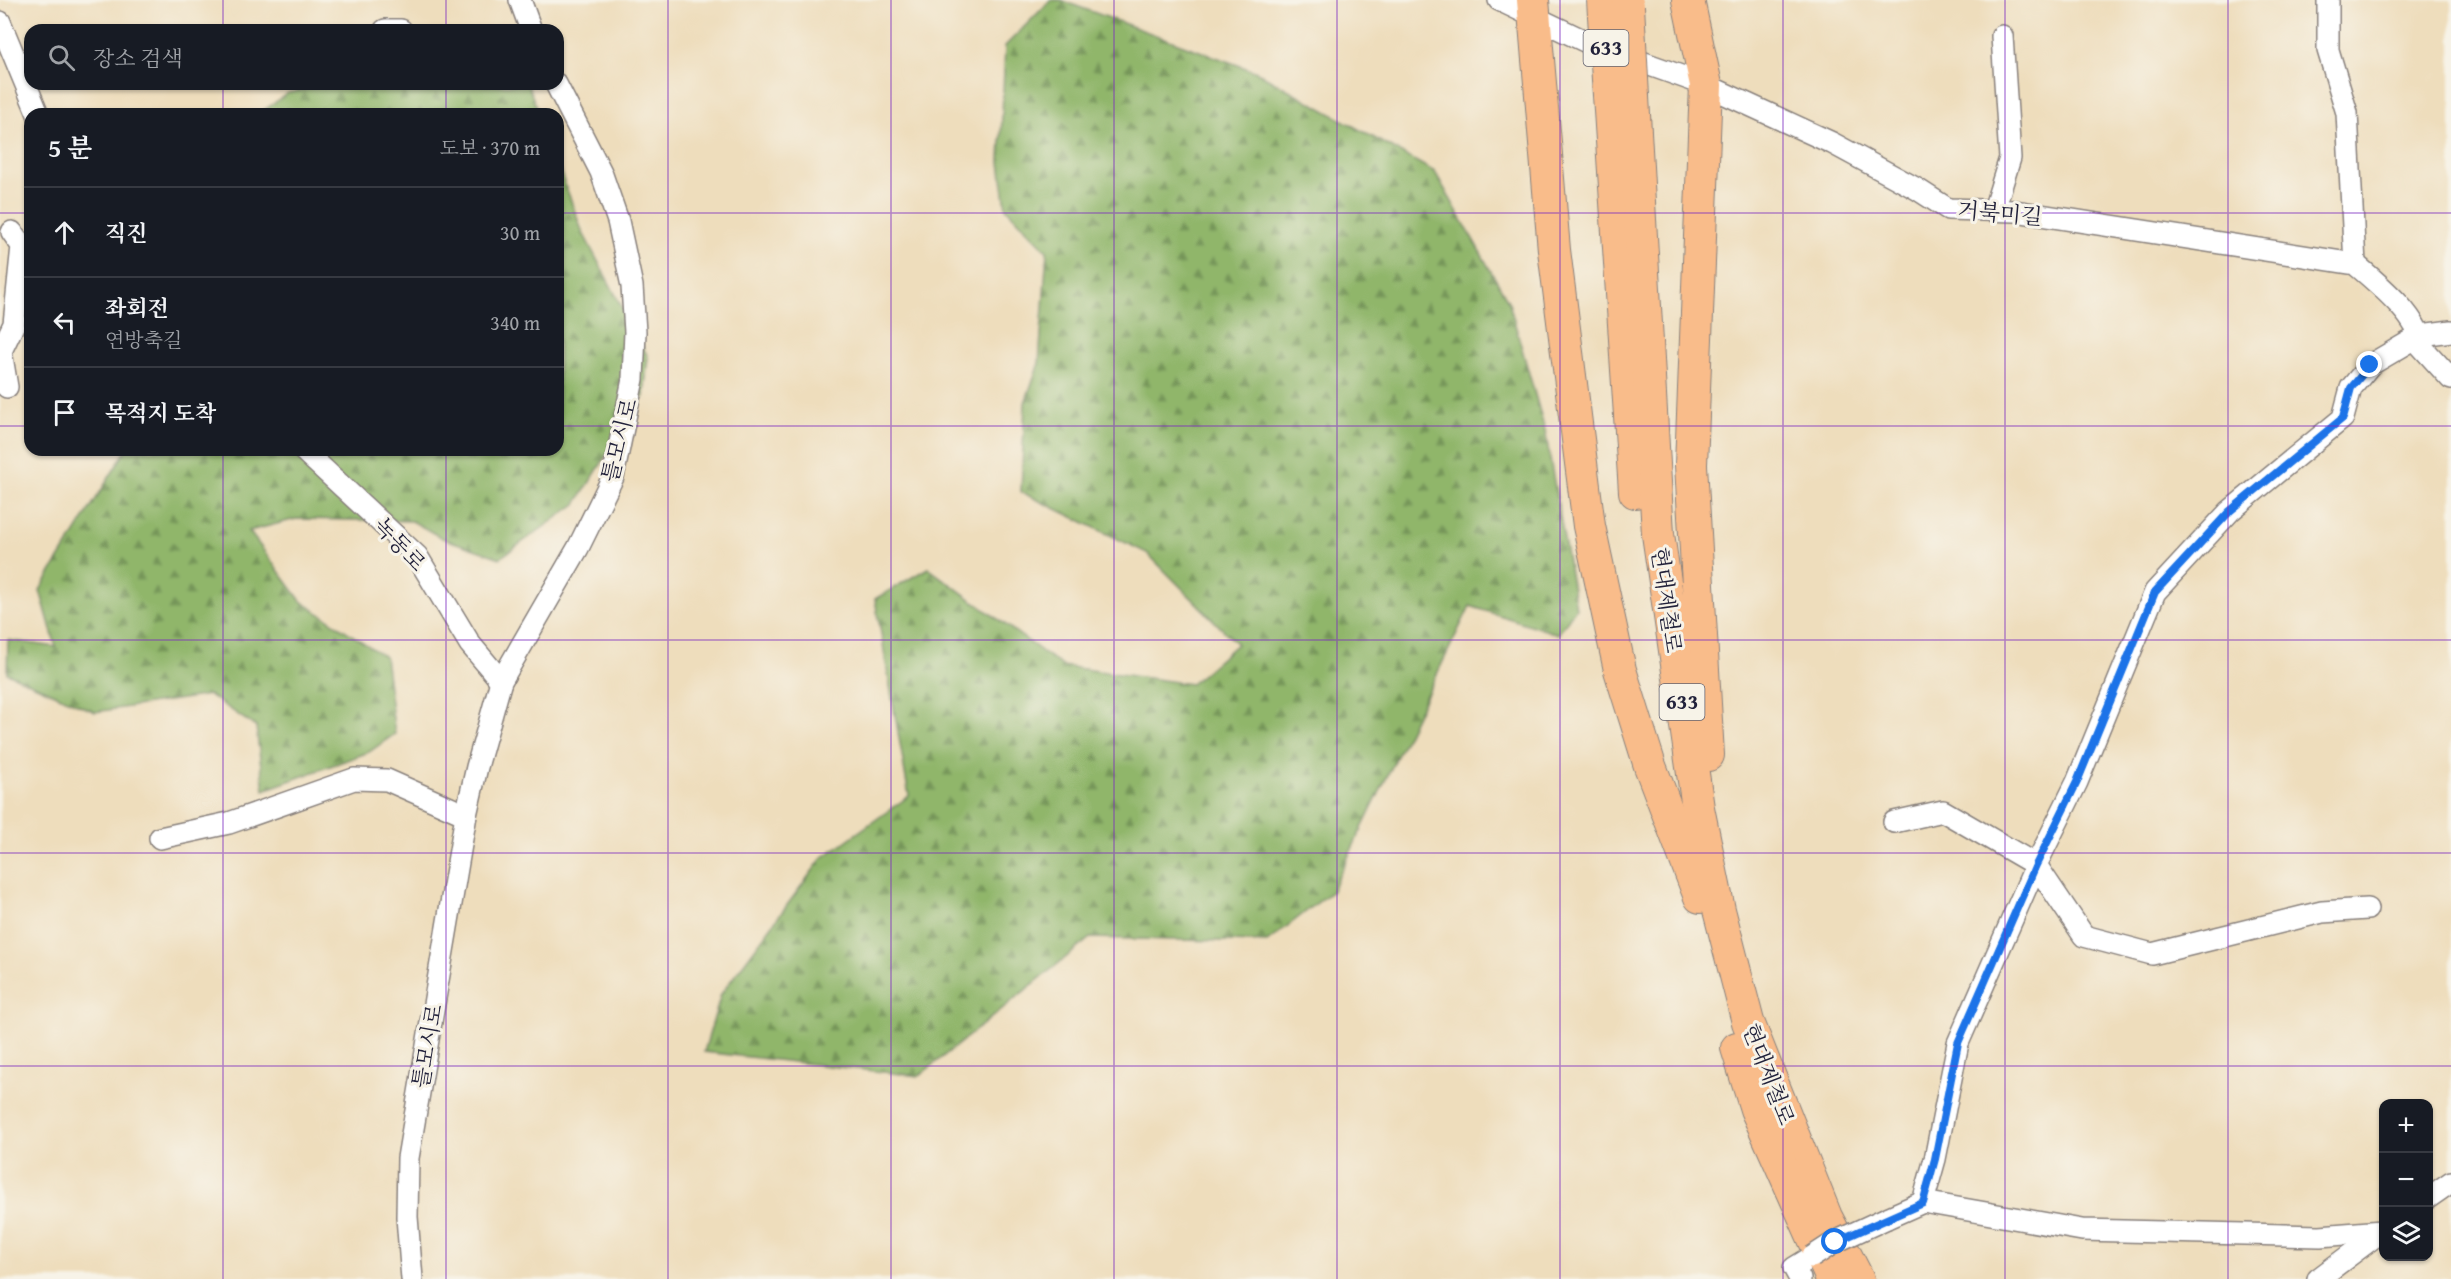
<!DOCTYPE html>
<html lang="ko">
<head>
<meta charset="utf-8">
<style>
	body { margin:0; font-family:"Gentium Book Plus","Noto Serif KR",serif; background:#20242c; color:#f1f3f6 }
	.controls { position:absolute; right:18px; bottom:18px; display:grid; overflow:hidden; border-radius:12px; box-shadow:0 2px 4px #0004 }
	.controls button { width:54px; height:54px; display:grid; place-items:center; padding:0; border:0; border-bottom:2px solid #363941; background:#171b24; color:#f1f3f6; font:30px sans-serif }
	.stop { position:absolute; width:18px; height:18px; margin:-14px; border:4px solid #1a73e8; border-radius:50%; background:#fff }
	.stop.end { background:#1a73e8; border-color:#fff; box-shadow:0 2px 6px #0008 }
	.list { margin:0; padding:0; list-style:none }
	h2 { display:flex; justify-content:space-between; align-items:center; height:78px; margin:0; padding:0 24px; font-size:26px }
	h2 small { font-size:20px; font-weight:400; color:#9ea1a6 }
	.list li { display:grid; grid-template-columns:39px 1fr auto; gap:18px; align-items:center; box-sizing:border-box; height:90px; padding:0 24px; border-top:2px solid #363941 }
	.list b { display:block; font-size:22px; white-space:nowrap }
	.list p { margin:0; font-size:20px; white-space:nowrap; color:#9ea1a6 }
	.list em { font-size:20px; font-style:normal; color:#9ea1a6 }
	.icon { flex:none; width:33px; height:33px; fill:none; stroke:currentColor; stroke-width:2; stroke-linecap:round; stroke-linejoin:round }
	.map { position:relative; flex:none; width:2451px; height:1279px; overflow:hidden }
	.search { position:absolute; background:#171b24; box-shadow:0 2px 4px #0004; left:24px; top:24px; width:540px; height:66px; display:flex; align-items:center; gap:15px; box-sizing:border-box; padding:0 21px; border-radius:18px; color:#9ea1a6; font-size:22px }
	.panel { position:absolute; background:#171b24; box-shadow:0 2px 4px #0004; left:24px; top:108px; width:540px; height:348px; border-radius:18px }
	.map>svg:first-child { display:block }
	.forest { fill:url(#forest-firs); stroke:#596c53; stroke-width:1.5 }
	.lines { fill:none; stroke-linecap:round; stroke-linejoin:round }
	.minor-casing { stroke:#88807c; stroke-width:24 }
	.highway-casing { stroke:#88807c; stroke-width:34 }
	.minor { stroke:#fff; stroke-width:21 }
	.highway { stroke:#f9bc8a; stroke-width:32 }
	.minor-bridge-casing { stroke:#88807c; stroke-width:24; stroke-linecap:butt }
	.highway-bridge-casing { stroke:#88807c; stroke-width:34; stroke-linecap:butt }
	.minor-bridge { stroke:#fff; stroke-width:21 }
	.highway-bridge { stroke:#f9bc8a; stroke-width:32 }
	.route { stroke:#1a73e8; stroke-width:8 }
	.grid { fill:none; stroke:#7b2cbf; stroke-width:1.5; stroke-opacity:0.55 }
	.labels { text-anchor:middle; stroke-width:6; stroke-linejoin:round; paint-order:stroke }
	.shield { fill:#f7f3e8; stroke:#62616f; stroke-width:1.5 }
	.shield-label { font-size:21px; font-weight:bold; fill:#22223b }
	.street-label { font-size:22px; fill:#22223b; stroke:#f7f3e8 }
</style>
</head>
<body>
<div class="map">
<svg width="2451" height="1279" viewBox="0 0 2451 1279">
	<defs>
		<pattern id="forest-firs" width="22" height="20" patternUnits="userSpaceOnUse" patternTransform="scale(1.5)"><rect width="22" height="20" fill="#90b66b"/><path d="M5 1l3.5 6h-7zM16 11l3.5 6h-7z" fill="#759459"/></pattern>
	</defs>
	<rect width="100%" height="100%" fill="#f7f3e8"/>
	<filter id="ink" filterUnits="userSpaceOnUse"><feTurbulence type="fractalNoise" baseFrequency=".0167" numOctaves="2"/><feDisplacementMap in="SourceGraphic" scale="12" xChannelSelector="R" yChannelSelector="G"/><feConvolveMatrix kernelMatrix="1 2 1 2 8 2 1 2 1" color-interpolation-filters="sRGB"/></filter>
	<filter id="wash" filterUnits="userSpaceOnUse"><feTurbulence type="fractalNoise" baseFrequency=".008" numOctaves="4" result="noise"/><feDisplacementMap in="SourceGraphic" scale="24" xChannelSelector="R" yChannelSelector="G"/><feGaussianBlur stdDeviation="1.35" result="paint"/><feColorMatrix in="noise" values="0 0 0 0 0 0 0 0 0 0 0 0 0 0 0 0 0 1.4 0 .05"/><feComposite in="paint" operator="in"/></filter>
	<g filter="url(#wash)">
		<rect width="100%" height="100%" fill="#eeddbc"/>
		<g class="forest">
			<polygon points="1051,0 1060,0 1257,72 1435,172 1509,303 1545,430 1576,608 1558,634 1470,606 1331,892 1267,942 1090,938 919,1076 704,1052 721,994 822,858 909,796 875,599 928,568 1062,666 1191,684 1237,644 1147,553 1021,492 1025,403 1039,363 1047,251 1006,208 1000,162 1005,46"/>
			<polygon points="336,84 528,85 539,114 259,114 288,93"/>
			<polygon points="558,165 582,231 648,357 644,396 576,504 500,558 442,538 412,521 296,519 249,531 301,601 385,657 395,734 369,752 264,790 256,727 209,695 95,712 7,673 8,640 56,647 40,590 126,450 558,450"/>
		</g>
	</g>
	<g filter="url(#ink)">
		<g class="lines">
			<defs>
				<g id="minor">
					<polyline points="520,0 531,30"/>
					<path d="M1499,0L1591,44L1706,85L1832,143L1917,189L1948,209L2015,211L2355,264C2376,282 2421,318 2421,346L2451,379"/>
					<polyline points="2328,0 2328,50 2347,113 2355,264"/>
					<polyline points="0,22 38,114"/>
					<polyline points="385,30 401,30"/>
					<polyline points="1994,210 2010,158 2002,36"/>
					<polyline points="7,387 1,351 14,324 22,246 12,232"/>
					<polyline points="303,450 417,556 470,644 501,681"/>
					<polyline points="1894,822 1943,811 2036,865 2084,936 2152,954 2322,912 2367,909"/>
					<polyline points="160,838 229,823 354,779 387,780 466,815"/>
					<polyline points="2428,1198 2451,1182"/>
					<polyline points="1923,1202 1935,1159 1958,1043 2036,865 2077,782 2155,592 2230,511 2343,418 2351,388 2370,365 2421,335 2451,331"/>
					<polyline points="1887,1218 1923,1202 2082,1230 2320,1236 2382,1231"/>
					<polyline points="412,1279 407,1217 408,1158 466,815 477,767 501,681 578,548 613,477 633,379 635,332 632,286 618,221 601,172 556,84"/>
					<polyline points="1800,1279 1794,1268 1812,1257"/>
					<polyline points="2318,1279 2382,1231"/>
				</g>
				<g id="highway">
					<polyline points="1533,0 1554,250 1589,526 1620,670 1650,766 1700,897"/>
					<polyline points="1688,0 1706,85 1691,465 1708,755"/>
					<polyline points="1609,95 1635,492"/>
					<polyline points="1633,97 1658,534 1698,808 1719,910 1748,1022 1826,1217 1858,1279"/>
					<polyline points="1737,1048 1756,1109 1832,1279"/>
				</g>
			</defs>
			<use href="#minor" class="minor-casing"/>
			<use href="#highway" class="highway-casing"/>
			<use href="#minor" class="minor"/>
			<use href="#highway" class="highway"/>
			<defs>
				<polyline id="minor-bridge" points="1812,1257 1835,1242 1887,1218"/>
				<g id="highway-bridge">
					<polyline points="1603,0 1609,95"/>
					<polyline points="1628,6 1633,97"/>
				</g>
			</defs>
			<use href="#minor-bridge" class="minor-bridge-casing"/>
			<use href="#highway-bridge" class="highway-bridge-casing"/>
			<use href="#minor-bridge" class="minor-bridge"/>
			<use href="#highway-bridge" class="highway-bridge"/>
		</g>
	</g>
	<g class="lines" filter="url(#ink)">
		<polyline class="route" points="1835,1242 1923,1203 1935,1159 1958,1043 2036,865 2077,782 2155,592 2230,511 2343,418 2351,388 2370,365"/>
	</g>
	<path class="grid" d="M223,0V30M446,0V30M668,0V1279M891,0V1279M1114,0V1279M1337,0V1279M1560,0V1279M1783,0V1279M2005,0V1279M2228,0V1279M223,84V114M446,84V114M0,213H30M558,213H2451M0,426H30M558,426H2451M223,450V1279M446,450V1279M0,640H2451M0,853H2451M0,1066H2451"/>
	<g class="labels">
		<g class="shield">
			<rect x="1583.5" y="30" width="45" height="36" rx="4.5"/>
			<rect x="1659.5" y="684" width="45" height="36" rx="4.5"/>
		</g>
		<g class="shield-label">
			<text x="1606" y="55">633</text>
			<text x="1682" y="709">633</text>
		</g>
		<g class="street-label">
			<text transform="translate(2000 213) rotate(5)" y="8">거북미길</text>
			<text transform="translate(619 440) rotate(-76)" y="8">틀모시로</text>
			<text transform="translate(400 544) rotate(47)" y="8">녹동로</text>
			<text transform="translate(1667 600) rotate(82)" y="8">현대제철로</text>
			<text transform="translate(427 1046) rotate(-80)" y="8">틀모시로</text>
			<text transform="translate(1769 1074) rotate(69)" y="8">현대제철로</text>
		</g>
	</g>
</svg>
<div class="controls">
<button>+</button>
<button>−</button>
<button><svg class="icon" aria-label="layers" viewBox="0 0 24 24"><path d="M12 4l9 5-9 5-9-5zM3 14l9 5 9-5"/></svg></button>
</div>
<div class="stop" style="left:1835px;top:1242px"></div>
<div class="stop end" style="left:2370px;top:365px"></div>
<div class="search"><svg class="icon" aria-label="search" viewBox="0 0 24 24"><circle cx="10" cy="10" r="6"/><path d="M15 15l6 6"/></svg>장소 검색</div>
<section class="panel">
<h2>5 분<small>도보 · 370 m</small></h2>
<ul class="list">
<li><svg class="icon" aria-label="ahead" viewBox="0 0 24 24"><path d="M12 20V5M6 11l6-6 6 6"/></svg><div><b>직진</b></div><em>30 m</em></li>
<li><svg class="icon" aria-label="left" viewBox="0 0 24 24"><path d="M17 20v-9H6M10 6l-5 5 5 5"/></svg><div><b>좌회전</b><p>연방축길</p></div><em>340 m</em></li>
<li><svg class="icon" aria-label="arrive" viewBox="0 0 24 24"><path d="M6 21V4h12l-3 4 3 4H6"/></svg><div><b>목적지 도착</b></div></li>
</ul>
</section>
</div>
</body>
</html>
